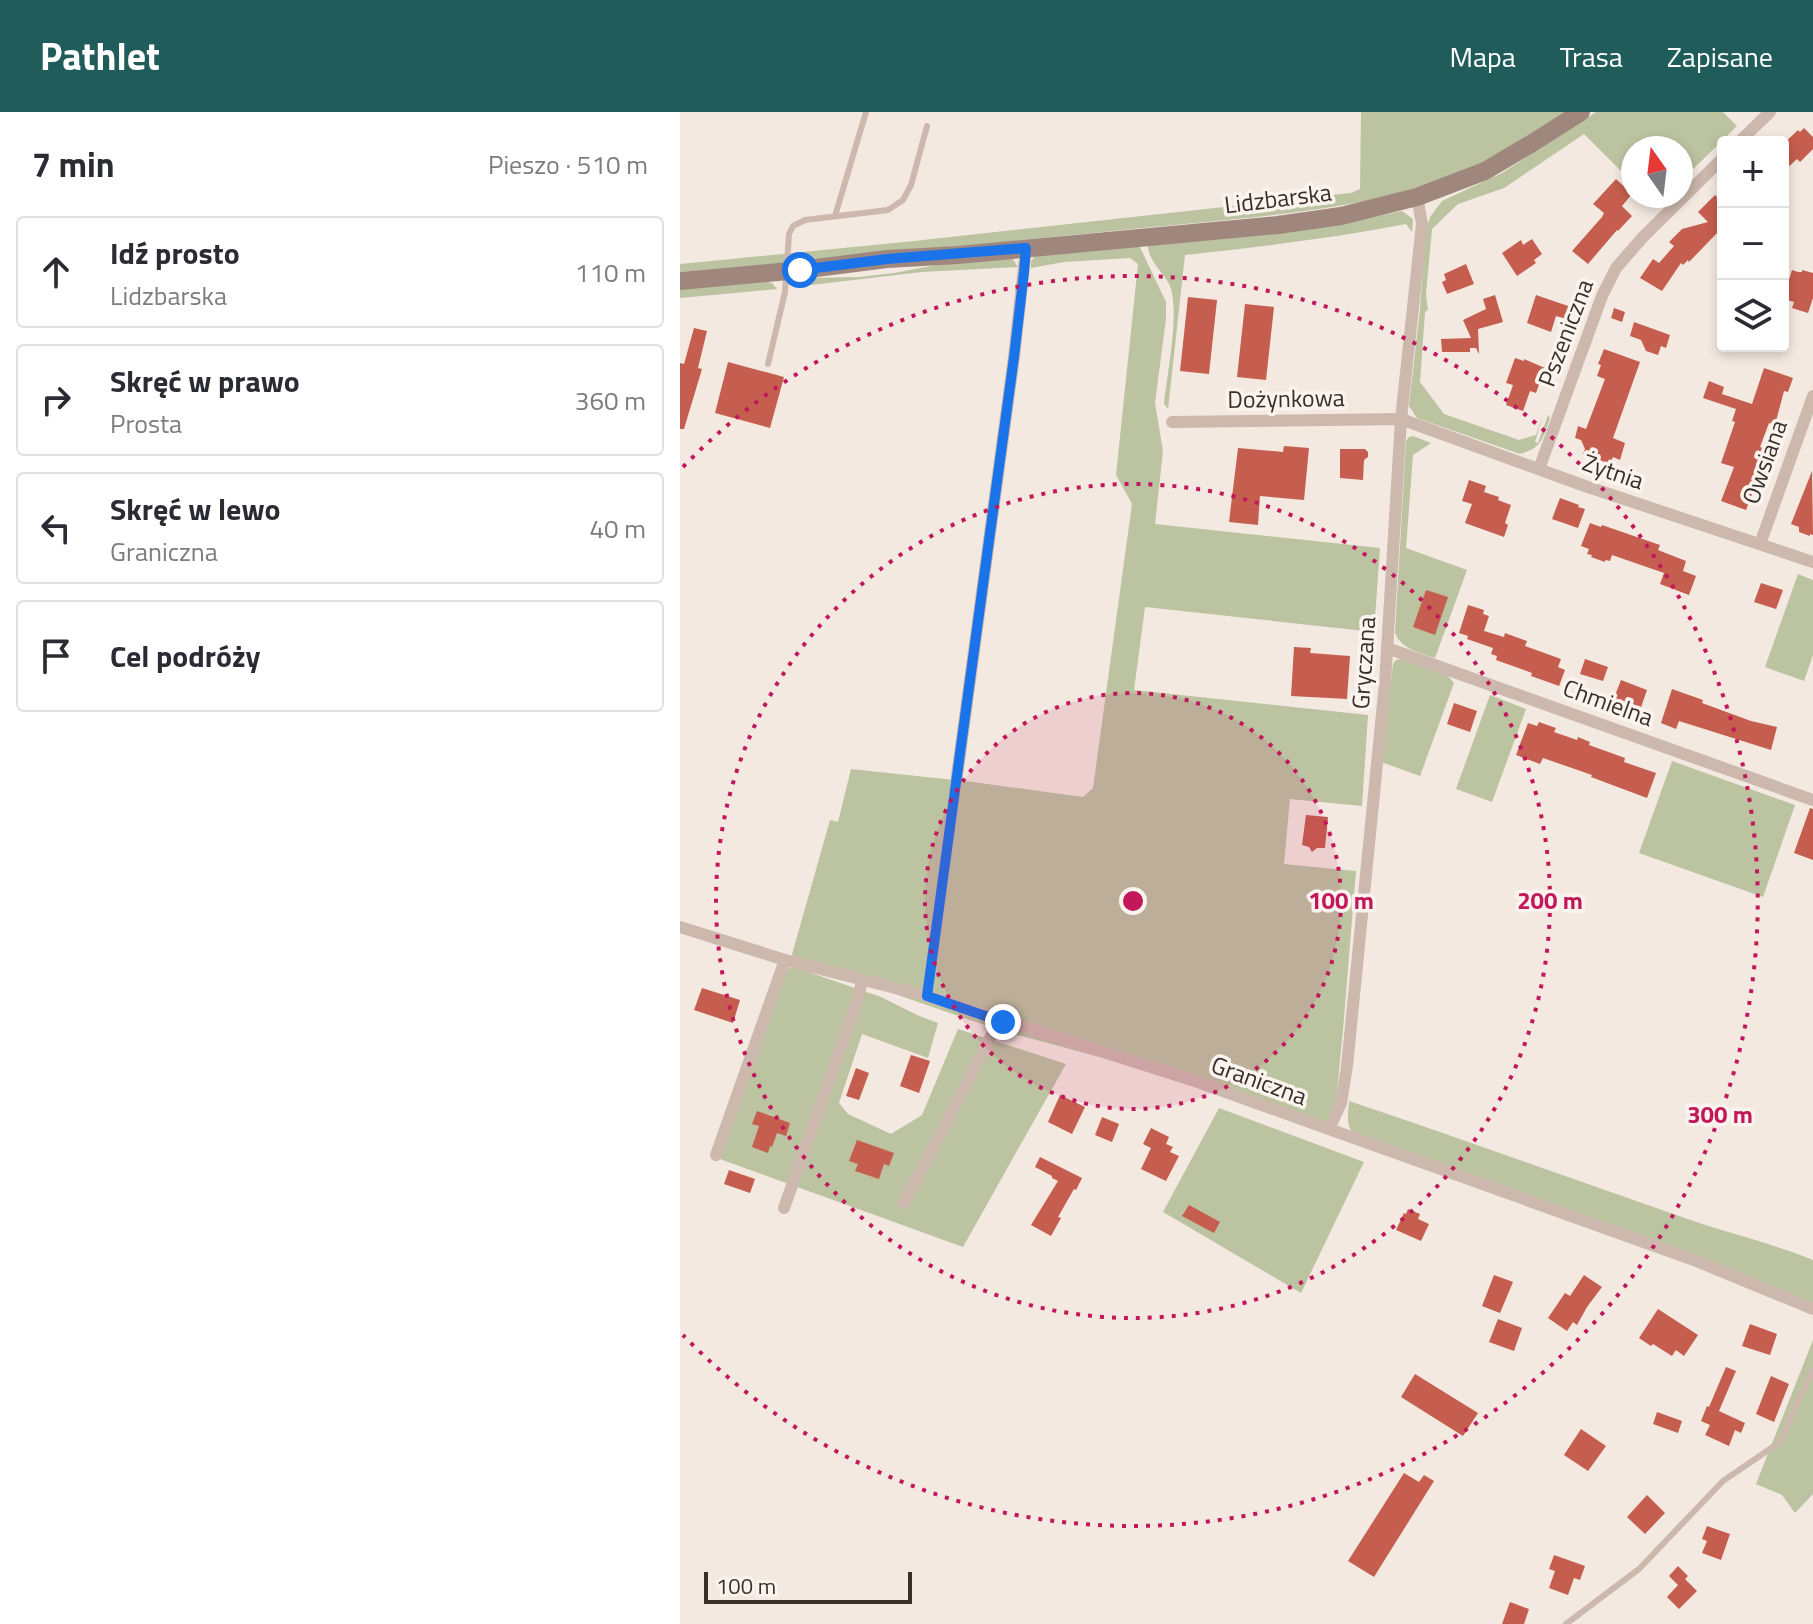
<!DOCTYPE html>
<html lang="pl">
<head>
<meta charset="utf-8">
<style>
	body { margin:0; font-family:"Titillium Web",sans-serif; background:#f2f2f3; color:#2b2b33 }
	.controls { position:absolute; right:24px; top:24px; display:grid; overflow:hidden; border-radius:8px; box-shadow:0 4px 12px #0003 }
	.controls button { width:72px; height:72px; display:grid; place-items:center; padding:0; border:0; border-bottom:2px solid #e1e1e2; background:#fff; color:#2b2b33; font:40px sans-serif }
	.compass { position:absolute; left:941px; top:24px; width:72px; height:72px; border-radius:50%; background:#fff; box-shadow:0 4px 12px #0003; rotate:346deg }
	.scale { position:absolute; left:24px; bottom:20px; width:208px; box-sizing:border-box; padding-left:8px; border:4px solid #3a2e2b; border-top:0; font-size:22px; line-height:28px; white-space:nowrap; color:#3a2e2b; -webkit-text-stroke:6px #fbf4ee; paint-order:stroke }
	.stop { position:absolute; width:24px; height:24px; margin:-18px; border:6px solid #1a73e8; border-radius:50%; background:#fff }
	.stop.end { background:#1a73e8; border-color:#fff; box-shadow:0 2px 8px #0008 }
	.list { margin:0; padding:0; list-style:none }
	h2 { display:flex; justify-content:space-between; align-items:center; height:104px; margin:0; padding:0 32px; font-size:34px }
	h2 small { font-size:26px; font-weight:400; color:#7c7c81 }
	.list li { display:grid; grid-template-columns:52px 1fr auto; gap:24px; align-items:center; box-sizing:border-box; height:112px; margin:0 16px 16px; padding:0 16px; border:2px solid #e1e1e2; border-radius:8px }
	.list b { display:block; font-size:30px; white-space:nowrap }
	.list p { margin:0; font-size:26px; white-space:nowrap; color:#7c7c81 }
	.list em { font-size:26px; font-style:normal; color:#7c7c81 }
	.icon { flex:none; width:44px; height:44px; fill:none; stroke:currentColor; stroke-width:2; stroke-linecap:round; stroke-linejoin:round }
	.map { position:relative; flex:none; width:1133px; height:1512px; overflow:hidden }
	header { display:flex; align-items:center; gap:48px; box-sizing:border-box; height:112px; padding:0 40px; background:#205c5a; color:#fff }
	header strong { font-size:38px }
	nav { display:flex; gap:44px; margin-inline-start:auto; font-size:28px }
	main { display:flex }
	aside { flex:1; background:#fff }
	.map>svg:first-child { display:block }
	.green { fill:#bbc3a1 }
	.building { fill:#c55e4e }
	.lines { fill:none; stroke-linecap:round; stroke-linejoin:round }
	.lane { stroke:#ccb8ad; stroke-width:6 }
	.street { stroke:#ccb8ad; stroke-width:12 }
	.secondary { stroke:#a0877e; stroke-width:18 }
	.route { stroke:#1a73e8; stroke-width:10 }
	.ring { fill:none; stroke:#c2185b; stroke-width:4; stroke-dasharray:4 8 }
	.labels { text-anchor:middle; stroke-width:7; stroke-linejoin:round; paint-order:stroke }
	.street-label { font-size:24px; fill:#3a2e2b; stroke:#fbf4ee }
	.centre { fill:#c2185b; stroke:#fbf4ee; stroke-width:4 }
	.ring-label { font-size:24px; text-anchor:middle; font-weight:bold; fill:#c2185b; stroke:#fbf4ee; stroke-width:7; stroke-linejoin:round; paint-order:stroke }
</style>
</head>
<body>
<header>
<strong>Pathlet</strong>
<nav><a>Mapa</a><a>Trasa</a><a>Zapisane</a></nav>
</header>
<main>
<aside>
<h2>7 min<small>Pieszo · 510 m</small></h2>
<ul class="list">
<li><svg class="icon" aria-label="ahead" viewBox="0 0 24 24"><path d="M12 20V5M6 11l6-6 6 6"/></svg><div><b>Idź prosto</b><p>Lidzbarska</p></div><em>110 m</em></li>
<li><svg class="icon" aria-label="right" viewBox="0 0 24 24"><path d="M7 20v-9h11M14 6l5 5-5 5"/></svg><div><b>Skręć w prawo</b><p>Prosta</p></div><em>360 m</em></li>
<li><svg class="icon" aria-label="left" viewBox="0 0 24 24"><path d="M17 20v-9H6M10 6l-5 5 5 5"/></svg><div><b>Skręć w lewo</b><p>Graniczna</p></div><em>40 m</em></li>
<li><svg class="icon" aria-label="arrive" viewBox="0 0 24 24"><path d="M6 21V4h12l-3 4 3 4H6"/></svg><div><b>Cel podróży</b></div></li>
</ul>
</aside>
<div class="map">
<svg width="1133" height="1512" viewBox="0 0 1133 1512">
	<rect width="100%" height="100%" fill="#f3e9e1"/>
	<g class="green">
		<path d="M681,0H885C845,26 804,55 758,70C664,101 552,107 453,117C302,132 151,147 0,160V152L234,129L671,81L680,77Z"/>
		<path d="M916,0H1043L1057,14L1001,69V36H953V71L904,22L824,76L778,92L752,117L746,182L748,198L745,200L740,270L764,302L839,328L856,323L863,303L855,330L858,331L868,303L870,306C863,326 862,336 840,342L737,306L729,294L740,197L746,118L750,105L762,89L822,61Z"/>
		<path d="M722,99L733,107L732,120L726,112C653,126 579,135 505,143L488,297L484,292C487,263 499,204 491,177C486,161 468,151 468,133L649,114Z"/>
		<polygon points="459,133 486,190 486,207 475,291 483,339 475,412 700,436 694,520 465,495 454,578 688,603 682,694 610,687 604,752 676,759 663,918 654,1008 648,1014 520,972 319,918 111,846 150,708 158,710 171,657 293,670 403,685 413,676 452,392 436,363 458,152 450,146 384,150 351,156 351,150 355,143"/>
		<polygon points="332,146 338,155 242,160 114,175 126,166 180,165 214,161 262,152"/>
		<polygon points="84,169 92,171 97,177 0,186 0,177"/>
		<path d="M733,324L751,331L733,343L726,436L787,458L755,546C739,540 722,538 715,521L726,329L729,325Z"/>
		<polygon points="1118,462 1133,468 1133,543 1124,569 1085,555"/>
		<polygon points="723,547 767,563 774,571 740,664 701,650 713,552 716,548"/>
		<polygon points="810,583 846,597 812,690 776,677"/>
		<polygon points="992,649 1115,693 1083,785 959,741"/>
		<polygon points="114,855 201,885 237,903 258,911 248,946 182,922 159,991 168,1002 211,1022 242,1003 278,917 386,952 283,1135 40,1047 104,862 109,856"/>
		<path d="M669,989C780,1026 889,1066 999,1104C1043,1120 1089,1130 1133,1148V1195L676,1026C665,1012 668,1006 669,989Z"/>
		<polygon points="539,996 684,1050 621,1181 483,1100"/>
		<polygon points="1133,1228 1133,1382 1115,1401 1102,1383 1076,1372"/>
	</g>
	<g class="building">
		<polygon points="1124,16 1133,25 1133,37 1120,50 1117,47 1103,60 1103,32 1118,18 1120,20"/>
		<polygon points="936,67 952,82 942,94 952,104 938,119 937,118 908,152 892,139 922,105 924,101 913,92"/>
		<polygon points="1043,81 1043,125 1038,120 1009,150 1008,148 1003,153 1001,151 982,179 960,166 973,147 979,151 994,134 989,130 1002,117 1028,110 1018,100 1035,83 1038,86"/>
		<polygon points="852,127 862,142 854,148 856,151 837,164 822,141 841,128 843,133"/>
		<polygon points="786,152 794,172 767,182 762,170 766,168 764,162"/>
		<polygon points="1112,158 1118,160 1122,160 1122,158 1133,161 1133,186 1128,201 1112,196 1114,190 1103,187"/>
		<polygon points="815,183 823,210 798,217 799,242 796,236 790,236 790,240 762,240 761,227 791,226 783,208 806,197 803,187"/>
		<polygon points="856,183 891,195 887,207 876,204 871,220 847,211"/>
		<polygon points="508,185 537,188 529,262 500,259"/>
		<polygon points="565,192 594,195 586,268 557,265"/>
		<polygon points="934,196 945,200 942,210 931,206"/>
		<polygon points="954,210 990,223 986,236 981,234 978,243 966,239 961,228 950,224"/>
		<polygon points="14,216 27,219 18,256 22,257 4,317 0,317 0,251 4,252"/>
		<polygon points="924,237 960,250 933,326 945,331 940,348 933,345 930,352 903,342 905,337 901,328 895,326 898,314 906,317 925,267 917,264 921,253 918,252"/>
		<polygon points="835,246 844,249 844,247 865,256 856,281 850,279 843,299 826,293 833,273 826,271"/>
		<polygon points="48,250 104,265 90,316 35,301"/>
		<polygon points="1084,256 1113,266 1108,280 1104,279 1095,313 1089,311 1080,335 1088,338 1082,353 1079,352 1071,376 1074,377 1066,398 1041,389 1054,355 1041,351 1055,310 1052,309 1056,297 1023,286 1029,269 1044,275 1042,282 1072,292"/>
		<polygon points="604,334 629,336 624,388 580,384 578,413 549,410 558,336 603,340"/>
		<polygon points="660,337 685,337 688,340 688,345 684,348 683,368 660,366"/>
		<polygon points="1132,359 1133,423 1130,422 1130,424 1119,420 1119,415 1111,412"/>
		<polygon points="789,368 806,374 804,380 819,385 818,388 831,393 825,411 828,413 824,425 785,411 792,392 782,389"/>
		<polygon points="880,386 899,393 898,395 905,397 898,416 872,407"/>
		<polygon points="910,411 921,415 922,413 980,433 978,438 1006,449 1003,459 1016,464 1009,483 980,472 984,461 932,443 930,449 925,448 925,450 911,445 912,443 907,442 909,437 901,434"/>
		<polygon points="1081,471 1103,478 1096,497 1074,490"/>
		<polygon points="746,478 768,485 755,523 733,515"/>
		<polygon points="788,493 804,498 803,502 809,504 804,519 824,525 825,521 847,529 845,534 881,547 878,555 885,558 879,574 851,564 852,561 816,548 817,544 811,542 813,536 787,527 788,524 779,521"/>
		<polygon points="614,535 631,536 630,541 670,544 667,587 611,584"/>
		<polygon points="905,547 928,555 923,569 900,562"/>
		<polygon points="941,568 967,578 959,601 944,595 943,598 933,594 934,592 932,591"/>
		<polygon points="992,577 1023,588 1022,591 1071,609 1097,615 1091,638 999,609 996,617 981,611"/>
		<polygon points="774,591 797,599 790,620 767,612"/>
		<polygon points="859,610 876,616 874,620 897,628 898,625 910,630 909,633 945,646 944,650 976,661 967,686 911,665 912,663 863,646 860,652 836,643 848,611 857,614"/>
		<polygon points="1130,696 1133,697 1133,748 1114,741"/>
		<polygon points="626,703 648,705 645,736 637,736 632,740 629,735 622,733"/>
		<polygon points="22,876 60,888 53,911 14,898"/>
		<polygon points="231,943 250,949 239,981 220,974"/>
		<polygon points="176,956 189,961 179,988 166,984"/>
		<polygon points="380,983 405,995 392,1022 368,1010"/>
		<polygon points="77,999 110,1011 106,1024 97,1021 92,1035 90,1034 88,1041 72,1035 79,1014 72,1012"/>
		<polygon points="422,1005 439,1012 432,1030 415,1023"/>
		<polygon points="471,1016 489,1025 486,1032 493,1035 490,1040 499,1044 486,1069 461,1057 471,1036 463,1032"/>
		<polygon points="177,1028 214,1041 209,1054 204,1052 199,1067 175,1059 178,1052 169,1049"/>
		<polygon points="360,1045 402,1066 396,1078 394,1077 378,1105 381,1106 371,1124 351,1113 378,1069 372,1066 372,1064 355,1055"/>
		<polygon points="49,1058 75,1067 70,1081 44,1072"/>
		<polygon points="509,1093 540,1110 534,1121 502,1104"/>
		<polygon points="728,1097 740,1102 738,1107 749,1112 741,1129 716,1118 724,1101 726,1102"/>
		<polygon points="814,1163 833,1170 820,1201 802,1194"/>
		<polygon points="904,1163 922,1175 907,1195 897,1213 893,1210 887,1219 868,1206 885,1181 890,1184"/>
		<polygon points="978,1197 1018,1223 1004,1244 996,1238 992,1244 973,1232 971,1234 959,1226"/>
		<polygon points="818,1207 842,1216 834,1239 809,1230"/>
		<polygon points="1070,1212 1097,1222 1090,1243 1062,1234"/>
		<polygon points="1046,1255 1056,1259 1039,1299 1065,1311 1061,1321 1055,1318 1049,1334 1025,1323 1030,1313 1021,1309 1027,1294 1029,1295"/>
		<polygon points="735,1262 798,1301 783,1324 721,1285"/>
		<polygon points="1091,1264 1109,1272 1094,1310 1076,1302"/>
		<polygon points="977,1300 1002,1309 998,1321 973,1312"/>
		<polygon points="901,1317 926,1334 908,1359 884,1343"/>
		<polygon points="724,1361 739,1370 744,1363 754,1369 694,1465 668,1449"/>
		<polygon points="967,1383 985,1401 965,1422 947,1405"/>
		<polygon points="1027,1414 1050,1422 1041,1448 1022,1441 1027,1429 1022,1427"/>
		<polygon points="874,1443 905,1454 900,1468 894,1466 888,1483 869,1476 875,1459 869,1457"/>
		<polygon points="998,1454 1008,1464 1005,1467 1017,1479 999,1497 987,1485 998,1473 989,1464"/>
		<polygon points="830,1490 849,1497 844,1512 822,1512"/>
	</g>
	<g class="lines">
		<g class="lane">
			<polyline points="155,104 186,0"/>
			<polyline points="88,252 105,180 109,122 113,114 125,108 208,98 223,88 231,73 247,14"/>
			<polyline points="886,1512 959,1457 1043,1369 1100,1330 1133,1258"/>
		</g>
		<g class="street">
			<polyline points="1059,30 1090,0"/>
			<polyline points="492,310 721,307 905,374 1133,450"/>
			<polyline points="859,357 922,184 936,156 963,125 1043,46"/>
			<polyline points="1080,432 1133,284"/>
			<polyline points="707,536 1133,688"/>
			<polyline points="0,815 105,848 247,884 515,969 1014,1148 1133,1197"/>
			<polyline points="247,884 334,245 346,136"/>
			<polyline points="649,1017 661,991 667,954 705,571 721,307 742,112 737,85"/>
			<polyline points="36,1043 105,848"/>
			<polyline points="224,1091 319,909"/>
			<polyline points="104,1096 178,887 182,868"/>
		</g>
		<polyline class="secondary" points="0,169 120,158 207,147 278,143 598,113 661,104 737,85 805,59 854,30 901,0"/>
	</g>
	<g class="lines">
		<polyline class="route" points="120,158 207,147 346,136 344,160 334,245 247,884 323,910"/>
	</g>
	<circle cx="453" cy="789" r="208" fill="#c2185b" fill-opacity=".12"/>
	<g class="ring">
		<circle cx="453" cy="789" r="208"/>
		<circle cx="453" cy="789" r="417"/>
		<path d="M3 355A625 625 0 1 1 3 1223"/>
	</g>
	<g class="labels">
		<g class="street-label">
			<text transform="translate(598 87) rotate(-7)" y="8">Lidzbarska</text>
			<text transform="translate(886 221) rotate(-69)" y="8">Pszeniczna</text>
			<text transform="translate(606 287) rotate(-1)" y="8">Dożynkowa</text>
			<text transform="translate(1085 350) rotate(-70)" y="8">Owsiana</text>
			<text transform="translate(933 360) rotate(19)" y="8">Żytnia</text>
			<text transform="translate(684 551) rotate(-86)" y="8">Gryczana</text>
			<text transform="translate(928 591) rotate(20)" y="8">Chmielna</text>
			<text transform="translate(579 969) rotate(20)" y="8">Graniczna</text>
		</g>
	</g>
	<circle cx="453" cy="789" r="12" class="centre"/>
	<g class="ring-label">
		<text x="661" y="797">100 m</text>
		<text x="870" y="797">200 m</text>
		<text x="1040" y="1011">300 m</text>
	</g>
</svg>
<div class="controls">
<button>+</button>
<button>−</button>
<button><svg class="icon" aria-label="layers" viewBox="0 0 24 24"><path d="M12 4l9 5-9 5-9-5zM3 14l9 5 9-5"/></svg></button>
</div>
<svg class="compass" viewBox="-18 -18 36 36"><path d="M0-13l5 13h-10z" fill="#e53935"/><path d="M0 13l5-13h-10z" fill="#7c7c81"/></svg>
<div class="scale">100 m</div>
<div class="stop" style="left:120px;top:158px"></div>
<div class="stop end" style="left:323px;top:910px"></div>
</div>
</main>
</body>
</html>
